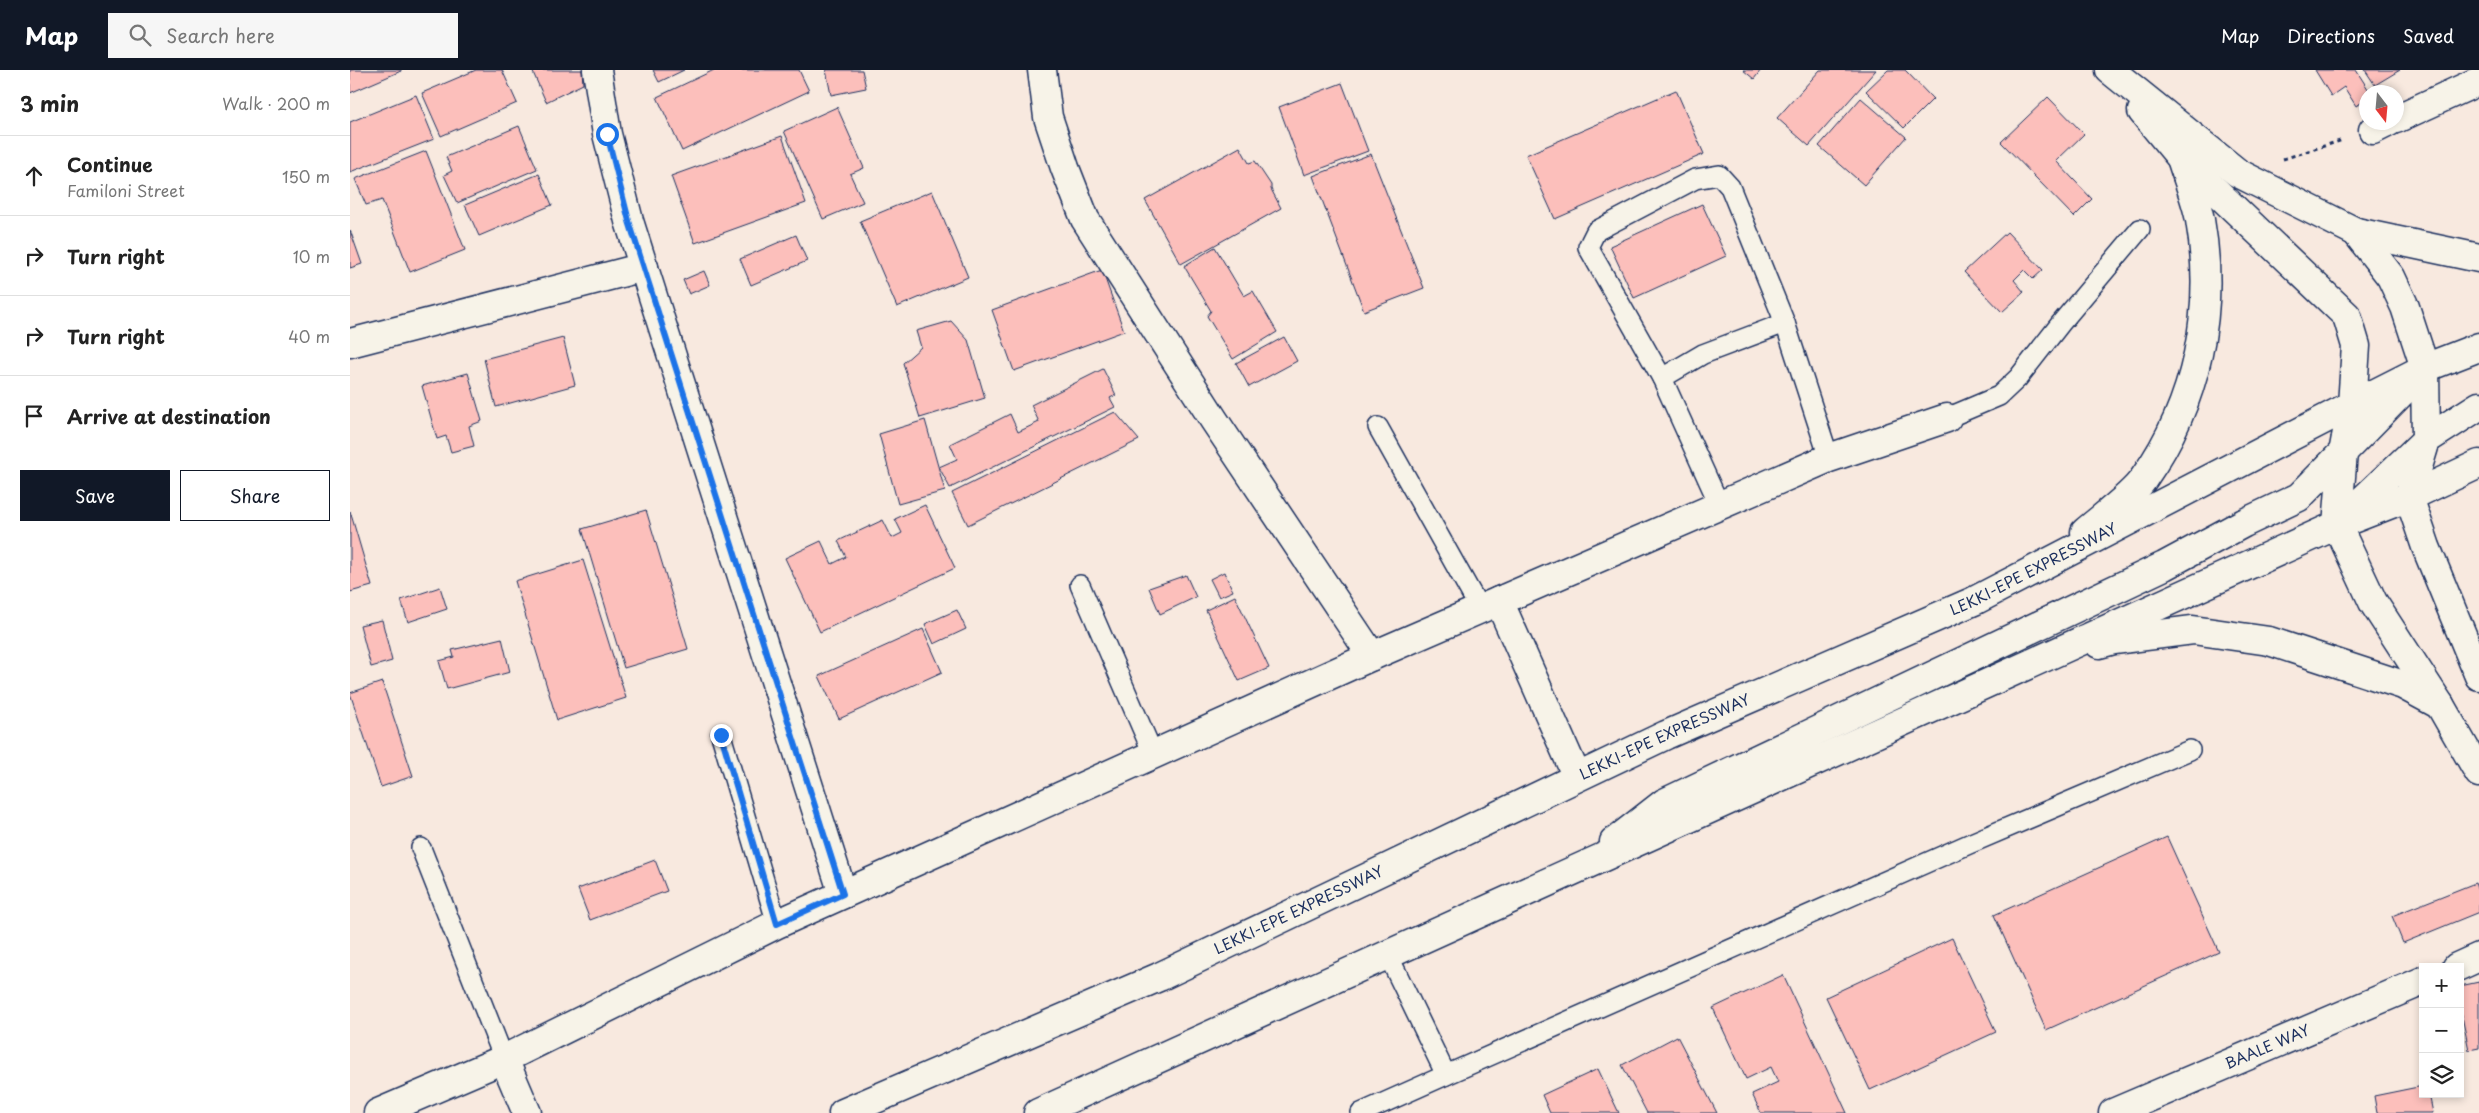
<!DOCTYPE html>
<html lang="en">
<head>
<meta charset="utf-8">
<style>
	body { margin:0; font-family:"Playpen Sans",sans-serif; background:#f6f6f6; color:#222 }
	.controls { position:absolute; right:15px; bottom:15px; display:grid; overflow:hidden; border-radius:0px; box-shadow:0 2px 8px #0003 }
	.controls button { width:45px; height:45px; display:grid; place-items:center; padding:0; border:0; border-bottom:1px solid #e0e0e0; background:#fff; color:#222; font:25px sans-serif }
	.compass { position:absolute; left:2009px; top:15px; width:45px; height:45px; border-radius:50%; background:#fff; box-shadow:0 2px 8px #0003; rotate:164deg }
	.stop { position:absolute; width:15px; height:15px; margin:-11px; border:4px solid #1a73e8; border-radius:50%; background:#fff }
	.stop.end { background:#1a73e8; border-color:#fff; box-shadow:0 1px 5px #0008 }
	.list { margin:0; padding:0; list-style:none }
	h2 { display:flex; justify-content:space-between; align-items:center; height:65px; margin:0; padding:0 20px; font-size:21px }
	h2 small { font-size:16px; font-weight:400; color:#767676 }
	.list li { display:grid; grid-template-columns:32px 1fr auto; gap:15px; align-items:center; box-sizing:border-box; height:80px; padding:0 20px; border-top:1px solid #e0e0e0 }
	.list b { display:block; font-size:19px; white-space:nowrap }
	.list p { margin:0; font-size:16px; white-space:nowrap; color:#767676 }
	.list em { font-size:16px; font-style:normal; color:#767676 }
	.actions { display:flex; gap:10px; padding:15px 20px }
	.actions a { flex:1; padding:11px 0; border:1px solid #111827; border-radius:0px; text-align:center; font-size:18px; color:#111827 }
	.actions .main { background:#111827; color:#fff }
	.icon { flex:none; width:28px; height:28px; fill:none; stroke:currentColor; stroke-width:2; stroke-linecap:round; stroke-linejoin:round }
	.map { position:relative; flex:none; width:2129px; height:1043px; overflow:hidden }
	header { display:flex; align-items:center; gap:30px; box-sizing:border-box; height:70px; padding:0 25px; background:#111827; color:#fff }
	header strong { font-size:24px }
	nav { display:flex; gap:28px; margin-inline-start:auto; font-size:18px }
	.search { width:350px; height:45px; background:#f6f6f6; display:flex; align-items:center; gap:12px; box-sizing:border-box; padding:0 18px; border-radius:0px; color:#767676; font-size:19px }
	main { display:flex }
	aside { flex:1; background:#fff }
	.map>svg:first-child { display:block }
	.building { fill:#fcbfbb; stroke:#1b2f5e }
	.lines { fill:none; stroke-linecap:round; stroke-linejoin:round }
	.service-casing { stroke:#1b2f5e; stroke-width:22 }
	.minor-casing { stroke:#1b2f5e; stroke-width:31 }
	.tertiary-casing { stroke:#1b2f5e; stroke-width:31 }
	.trunk-casing { stroke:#1b2f5e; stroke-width:31 }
	.path { stroke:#1b2f5e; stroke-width:3; stroke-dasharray:4 4; stroke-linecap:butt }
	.service { stroke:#f7f3e8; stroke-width:19 }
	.minor { stroke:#f7f3e8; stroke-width:28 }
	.tertiary { stroke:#f7f3e8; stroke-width:28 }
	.trunk { stroke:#f7f3e8; stroke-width:28 }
	.route { stroke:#1a73e8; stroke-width:6 }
	.labels { text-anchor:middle; stroke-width:4.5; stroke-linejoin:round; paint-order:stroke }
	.street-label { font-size:15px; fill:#1b2f5e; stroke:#f7f3e8 }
</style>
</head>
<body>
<header>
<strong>Map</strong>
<div class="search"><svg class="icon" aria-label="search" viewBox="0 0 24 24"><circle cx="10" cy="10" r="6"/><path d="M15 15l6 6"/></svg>Search here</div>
<nav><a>Map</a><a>Directions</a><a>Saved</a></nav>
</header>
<main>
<aside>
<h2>3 min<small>Walk · 200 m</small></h2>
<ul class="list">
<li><svg class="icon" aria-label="ahead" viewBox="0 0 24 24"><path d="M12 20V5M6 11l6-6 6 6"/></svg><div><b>Continue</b><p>Familoni Street</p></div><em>150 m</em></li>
<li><svg class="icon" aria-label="right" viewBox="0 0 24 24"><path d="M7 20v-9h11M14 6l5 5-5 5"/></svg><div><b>Turn right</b></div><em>10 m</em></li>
<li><svg class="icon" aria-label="right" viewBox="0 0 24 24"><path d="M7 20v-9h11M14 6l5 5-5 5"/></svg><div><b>Turn right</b></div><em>40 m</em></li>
<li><svg class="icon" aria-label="arrive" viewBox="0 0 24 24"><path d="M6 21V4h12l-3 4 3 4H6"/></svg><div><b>Arrive at destination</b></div></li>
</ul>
<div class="actions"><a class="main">Save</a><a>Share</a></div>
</aside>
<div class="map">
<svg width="2129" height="1043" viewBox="0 0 2129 1043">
	<rect width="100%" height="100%" fill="#f8e9df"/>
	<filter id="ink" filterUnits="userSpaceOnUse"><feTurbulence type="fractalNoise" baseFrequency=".02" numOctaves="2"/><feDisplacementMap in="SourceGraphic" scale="10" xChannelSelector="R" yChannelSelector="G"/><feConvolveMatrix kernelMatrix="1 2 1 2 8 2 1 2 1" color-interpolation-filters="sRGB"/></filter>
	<g filter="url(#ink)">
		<g class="building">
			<polygon points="0,0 51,0 51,1 0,23"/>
			<polygon points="126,0 152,0 167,33 91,66 72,23"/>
			<polygon points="182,0 232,0 233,14 196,32"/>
			<polygon points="303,0 334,0 309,12"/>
			<polygon points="364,0 449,0 459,21 332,81 307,27"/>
			<polygon points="476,0 512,0 516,18 481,25"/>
			<polygon points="1393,0 1411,0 1404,9"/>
			<polygon points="1470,0 1526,0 1459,76 1427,48"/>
			<polygon points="1538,0 1555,0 1583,29 1554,58 1516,21"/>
			<polygon points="1965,0 2006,0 2020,22 2016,22 2016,30 2006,36 1994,17 1981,26"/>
			<polygon points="2015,0 2050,0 2025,15"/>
			<polygon points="992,13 1018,81 954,105 929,37"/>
			<polygon points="1326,20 1354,84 1205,149 1176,85"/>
			<polygon points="66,25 84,69 0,102 0,52"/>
			<polygon points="1698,27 1734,64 1706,91 1742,129 1724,147 1651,72"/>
			<polygon points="1511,28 1556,67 1514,115 1469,76"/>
			<polygon points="487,37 514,98 500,104 513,132 473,149 434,61"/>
			<polygon points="169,56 187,99 107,133 94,105 102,101 96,87"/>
			<polygon points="432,66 456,133 345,173 321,106"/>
			<polygon points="890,77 899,93 905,91 921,115 921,119 931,138 831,194 795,130"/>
			<polygon points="76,81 115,180 60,202 32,130 16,135 5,109"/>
			<polygon points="1021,84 1074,218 1014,241 963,106"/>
			<polygon points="189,104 202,135 129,166 115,135"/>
			<polygon points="582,121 618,207 547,237 510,151"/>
			<polygon points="1352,134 1376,186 1284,228 1260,176"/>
			<polygon points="0,160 12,194 0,198"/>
			<polygon points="1657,162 1693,200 1683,209 1674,200 1664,210 1674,222 1652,242 1614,202"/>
			<polygon points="446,165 457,191 401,215 390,189"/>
			<polygon points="865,177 894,226 903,221 927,262 883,289 857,246 861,241 834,196"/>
			<polygon points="752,200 774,261 664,301 642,240"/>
			<polygon points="354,201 360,215 339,224 333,210"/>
			<polygon points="601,251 618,270 635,328 570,348 553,293 571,277 566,261"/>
			<polygon points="934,267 947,291 899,317 886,293"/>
			<polygon points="213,268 225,315 146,337 134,289"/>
			<polygon points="753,299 766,325 760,328 765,337 600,418 589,397 607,389 600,374 660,344 668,362 689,352 681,335"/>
			<polygon points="118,303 132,351 119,356 124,376 101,382 96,366 87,369 72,316"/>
			<polygon points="765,342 789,370 618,455 602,423"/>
			<polygon points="575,350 595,421 548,434 529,364"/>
			<polygon points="575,435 605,498 470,562 435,488 471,471 482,494 496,487 488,471 533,450 542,468 552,463 545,449"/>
			<polygon points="296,440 338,579 274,598 232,459"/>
			<polygon points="0,441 22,516 0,522"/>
			<polygon points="233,490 276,628 207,650 165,511"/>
			<polygon points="874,502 883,521 869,527 860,509"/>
			<polygon points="836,505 846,527 810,544 799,518"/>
			<polygon points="90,517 97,539 58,552 51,530"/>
			<polygon points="885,526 919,598 889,611 856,540"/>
			<polygon points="607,540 616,559 584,574 575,554"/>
			<polygon points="32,550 42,591 21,597 10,555"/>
			<polygon points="573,559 592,602 489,649 469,606"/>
			<polygon points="152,568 160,602 97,619 89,591 104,587 102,580"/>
			<polygon points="32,612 63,706 31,717 0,623"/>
			<polygon points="1817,767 1869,882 1696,960 1644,845"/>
			<polygon points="305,790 317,821 240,850 228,819"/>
			<polygon points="2125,813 2129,824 2129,842 2053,873 2042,846"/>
			<polygon points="1602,868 1646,962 1520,1020 1476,927"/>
			<polygon points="1433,905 1497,1043 1411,1043 1402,1024 1428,1012 1421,997 1396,1009 1363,938"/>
			<polygon points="2129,912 2129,978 2119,980 2110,937 2110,916"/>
			<polygon points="1327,966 1367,1043 1297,1043 1272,995"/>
			<polygon points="1248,999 1269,1043 1200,1043 1192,1025"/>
			<polygon points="2073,1016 2073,1024 2079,1024 2083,1043 2027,1043 2024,1026"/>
		</g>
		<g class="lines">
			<defs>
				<g id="service">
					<polyline points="1312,308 1238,177 1246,161 1345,109 1369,105 1380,117 1435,253"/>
					<polyline points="1597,348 1649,326 1668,308 1711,253 1790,159"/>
					<polyline points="1028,357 1130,539"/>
					<polyline points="1369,434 1312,308 1353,284 1435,253 1479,388"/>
					<polyline points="730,515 804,686"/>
					<polyline points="371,665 427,854"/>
					<polyline points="71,778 154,989"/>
					<polyline points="1038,885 1096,1005 1619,774 1840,680"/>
					<polyline points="1011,1043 1096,1005"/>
				</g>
				<g id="minor">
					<polyline points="247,0 257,64 279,151 493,824"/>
					<polyline points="692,0 698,47 715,98 735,149 864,350 1022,586"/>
					<polyline points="2046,49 2129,11"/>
					<polyline points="2023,60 2039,52"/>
					<polyline points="0,273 294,197"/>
					<polyline points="2059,427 2076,477 2129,606"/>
					<polyline points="1987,455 2023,532 2090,635 2129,703"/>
					<polyline points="1149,531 1227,707"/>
					<polyline points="2107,897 2129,887"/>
					<polyline points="154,989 177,1043"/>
					<polyline points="28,1043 154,989 427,854 1022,586 1479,388 1597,348"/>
					<path id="s1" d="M1763,1043L2073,911"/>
				</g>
				<g id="tertiary">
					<polyline points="1760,0 1888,103 2006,162 2041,207 2055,237 2075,298 2076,370 2059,427"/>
					<polyline points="1792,41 1831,88 1997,246 2006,276 2002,335 1993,383 1987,455"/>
				</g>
				<g id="trunk">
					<polyline points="2006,162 2129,188"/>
					<polyline points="1996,446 2076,370 2129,336"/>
					<path d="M1735,462C1751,448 1784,424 1794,408C1847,333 1866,240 1850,150C1846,129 1837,108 1831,88"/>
					<polyline points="1749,574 1764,570 1843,560 1919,571 2053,615 2090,635"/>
					<polyline points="1264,772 1314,733 1814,496 1894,453 1949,427 2062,312"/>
					<path id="s2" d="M493,1043L809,907L1316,665L1624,531L2002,335L2075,298L2129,277"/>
					<polyline points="688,1043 1987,455 2059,427 2129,394"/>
				</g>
			</defs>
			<use href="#service" class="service-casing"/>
			<use href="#minor" class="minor-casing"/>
			<use href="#tertiary" class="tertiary-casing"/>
			<use href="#trunk" class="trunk-casing"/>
			<polyline class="path" points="1933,89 1993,70"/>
			<use href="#service" class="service"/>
			<use href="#minor" class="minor"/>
			<use href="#tertiary" class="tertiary"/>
			<use href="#trunk" class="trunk"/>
		</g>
	</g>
	<g class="lines" filter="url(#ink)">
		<polyline class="route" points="257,64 279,151 493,824 427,854 371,665"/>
	</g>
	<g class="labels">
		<g class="street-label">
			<text dy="5" stroke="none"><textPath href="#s2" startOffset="1309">LEKKI-EPE EXPRESSWAY</textPath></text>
			<text dy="5" stroke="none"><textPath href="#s2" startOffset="904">LEKKI-EPE EXPRESSWAY</textPath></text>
			<text dy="5" stroke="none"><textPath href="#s2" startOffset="499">LEKKI-EPE EXPRESSWAY</textPath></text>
			<text dy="5" stroke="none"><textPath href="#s1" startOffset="168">BAALE WAY</textPath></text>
		</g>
	</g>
</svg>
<div class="controls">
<button>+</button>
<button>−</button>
<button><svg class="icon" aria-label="layers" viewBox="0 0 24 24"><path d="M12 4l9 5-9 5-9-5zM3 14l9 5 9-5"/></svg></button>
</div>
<svg class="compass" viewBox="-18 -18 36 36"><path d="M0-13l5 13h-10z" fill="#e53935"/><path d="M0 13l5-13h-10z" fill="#767676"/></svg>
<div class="stop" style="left:257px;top:64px"></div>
<div class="stop end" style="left:371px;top:665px"></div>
</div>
</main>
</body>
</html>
